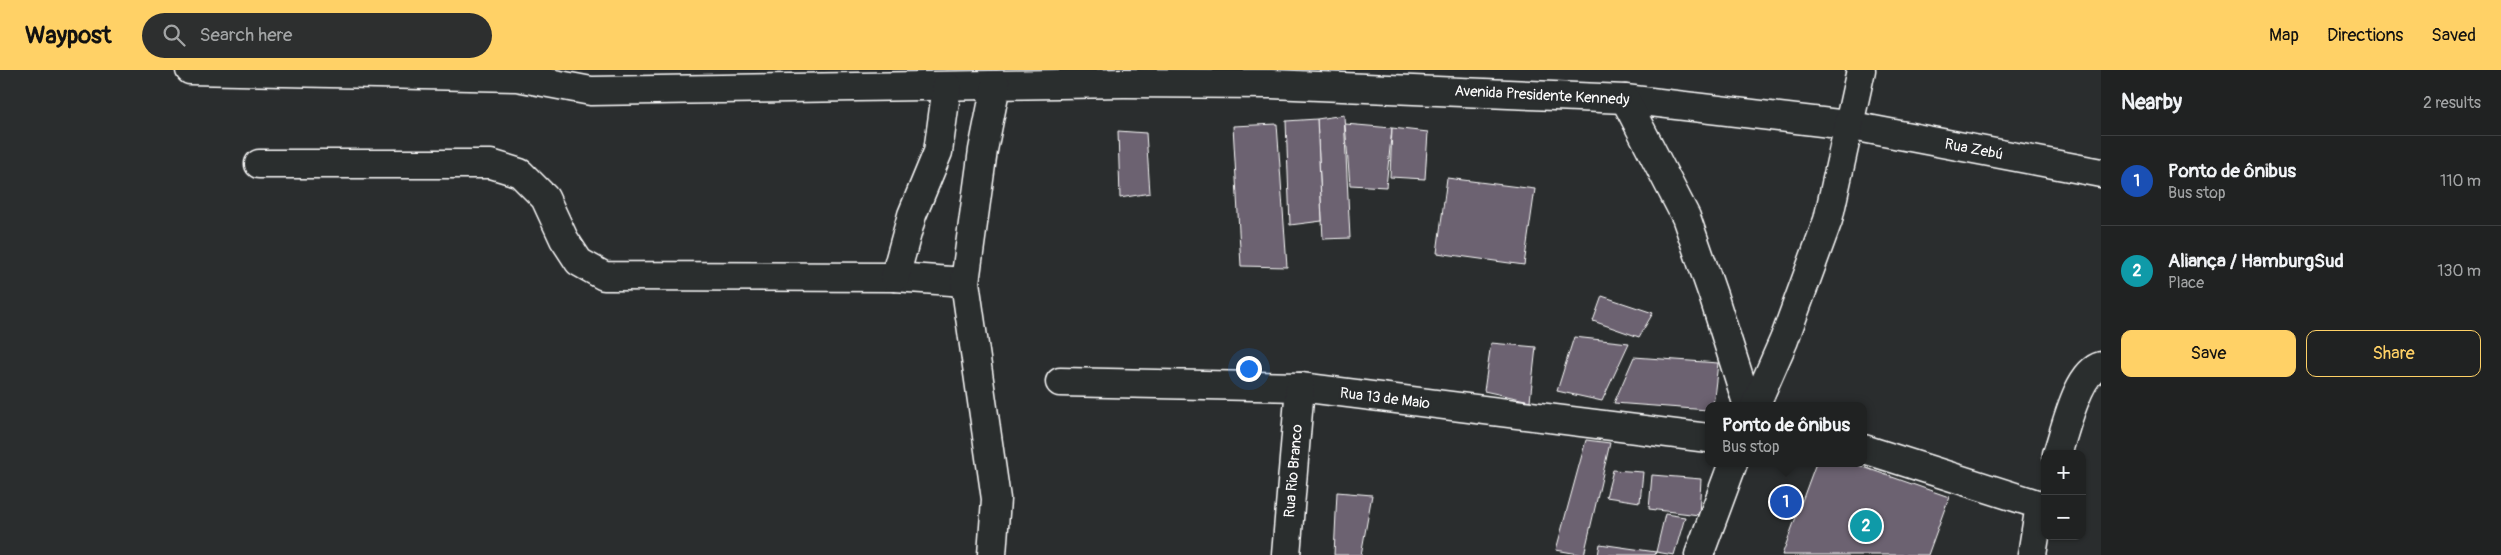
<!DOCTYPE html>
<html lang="en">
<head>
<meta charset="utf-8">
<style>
	body { margin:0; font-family:Pangolin,sans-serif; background:#2d2f2f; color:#f1f3f6 }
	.controls { position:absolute; right:15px; bottom:15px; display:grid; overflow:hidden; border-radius:10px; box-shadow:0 1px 4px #0004 }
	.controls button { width:45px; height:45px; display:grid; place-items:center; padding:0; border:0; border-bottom:1px solid #3d3f40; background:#202222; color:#f1f3f6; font:25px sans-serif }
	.you { position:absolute; left:1248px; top:298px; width:18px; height:18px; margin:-12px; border:4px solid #fff; border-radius:50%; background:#1a73e8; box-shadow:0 0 0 8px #1a73e833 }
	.badge { display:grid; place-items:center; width:32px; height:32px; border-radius:50%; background:#ffd166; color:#fff; font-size:16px; font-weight:700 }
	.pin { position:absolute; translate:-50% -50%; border:2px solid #fff; box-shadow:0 1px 5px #0006 }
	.popup { position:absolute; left:1705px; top:332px; width:162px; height:65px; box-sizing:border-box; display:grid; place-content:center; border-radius:10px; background:#202222; filter:drop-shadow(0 1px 4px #0005); font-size:16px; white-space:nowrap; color:#a2a4a5 }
	.popup b { font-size:19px; color:#f1f3f6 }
	.popup::after { content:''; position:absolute; left:50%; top:100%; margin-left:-10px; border:10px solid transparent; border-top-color:#202222 }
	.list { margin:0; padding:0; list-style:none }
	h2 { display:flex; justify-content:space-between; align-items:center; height:65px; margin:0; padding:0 20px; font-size:21px }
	h2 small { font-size:16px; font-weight:400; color:#a2a4a5 }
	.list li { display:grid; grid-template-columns:32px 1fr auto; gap:15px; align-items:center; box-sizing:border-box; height:90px; padding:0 20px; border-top:1px solid #3d3f40 }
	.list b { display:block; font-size:19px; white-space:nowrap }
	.list p { margin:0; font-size:16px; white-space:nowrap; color:#a2a4a5 }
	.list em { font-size:16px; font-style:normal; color:#a2a4a5 }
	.actions { display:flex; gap:10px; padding:15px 20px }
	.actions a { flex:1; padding:11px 0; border:1px solid #ffd166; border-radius:10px; text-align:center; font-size:18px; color:#ffd166 }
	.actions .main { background:#ffd166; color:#111 }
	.icon { flex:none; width:28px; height:28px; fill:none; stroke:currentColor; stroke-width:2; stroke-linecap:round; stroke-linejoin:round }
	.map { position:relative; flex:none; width:2101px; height:485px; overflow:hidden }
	header { display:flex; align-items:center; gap:30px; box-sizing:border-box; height:70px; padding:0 25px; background:#ffd166; color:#111 }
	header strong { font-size:24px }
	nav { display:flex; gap:28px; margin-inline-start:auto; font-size:18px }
	.search { width:350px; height:45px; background:#2d2f2f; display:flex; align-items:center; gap:12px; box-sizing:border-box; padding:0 18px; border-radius:28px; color:#a2a4a5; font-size:19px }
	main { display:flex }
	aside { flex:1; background:#202222 }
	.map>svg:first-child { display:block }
	.building { fill:#6c6271; stroke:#fff }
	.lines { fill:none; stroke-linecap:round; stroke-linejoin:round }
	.minor-casing { stroke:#fff; stroke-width:31 }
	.minor { stroke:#2a2d2e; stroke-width:28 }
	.labels { text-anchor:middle; stroke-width:5; stroke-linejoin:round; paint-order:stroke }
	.street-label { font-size:15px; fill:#fff; stroke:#2a2d2e }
</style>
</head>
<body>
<header>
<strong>Waypost</strong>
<div class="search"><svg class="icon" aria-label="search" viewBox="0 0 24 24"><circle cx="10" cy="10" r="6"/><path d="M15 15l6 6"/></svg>Search here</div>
<nav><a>Map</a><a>Directions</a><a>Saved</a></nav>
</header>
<main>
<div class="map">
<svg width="2101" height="485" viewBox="0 0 2101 485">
	<rect width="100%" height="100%" fill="#2a2d2e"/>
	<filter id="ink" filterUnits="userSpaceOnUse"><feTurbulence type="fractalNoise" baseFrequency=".02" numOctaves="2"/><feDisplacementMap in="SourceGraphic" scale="10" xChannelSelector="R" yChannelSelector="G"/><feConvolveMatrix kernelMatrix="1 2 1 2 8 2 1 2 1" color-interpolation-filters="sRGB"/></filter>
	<g filter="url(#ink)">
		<g class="building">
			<polygon points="1344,45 1350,168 1323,169 1317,49"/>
			<polygon points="1317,49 1322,151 1290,155 1286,51"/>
			<polygon points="1277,54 1287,197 1241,196 1233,56"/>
			<polygon points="1345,54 1392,58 1386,117 1350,115"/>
			<polygon points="1392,58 1428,62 1425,109 1390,107"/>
			<polygon points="1118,61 1146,63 1150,123 1120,128"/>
			<polygon points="1447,108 1535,119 1524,195 1437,183"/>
			<polygon points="1602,226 1653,243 1639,267 1593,251"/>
			<polygon points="1574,267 1629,273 1602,331 1557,321"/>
			<polygon points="1491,273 1536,277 1530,331 1484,321"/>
			<polygon points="1634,287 1718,293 1713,336 1708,336 1708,340 1614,333"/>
			<polygon points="1586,370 1610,373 1584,485 1556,480"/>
			<polygon points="1816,393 1852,393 1949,427 1928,485 1782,485"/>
			<polygon points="1613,400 1643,402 1640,432 1606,427"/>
			<polygon points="1652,405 1701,409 1699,445 1649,439"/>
			<polygon points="1337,422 1372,425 1361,485 1334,485"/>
			<polygon points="1665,444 1685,447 1674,485 1656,482"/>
			<polygon points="1600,474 1656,482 1655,485 1598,485"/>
		</g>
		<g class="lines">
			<defs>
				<g id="minor">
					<polyline points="190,0 517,7 591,21 1124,13 1271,14 1625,29 1847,55 2101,103"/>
					<polyline points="1625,29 1686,147 1713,225 1748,336"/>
					<polyline points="259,94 491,94 520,103 545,128 564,169 579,192 604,206 895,207 965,212"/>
					<polyline points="895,207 912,145 938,82 947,16"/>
					<polyline points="1060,312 1300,317 1708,368"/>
					<polyline points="1755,336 1784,270 1828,150 1861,0"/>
					<polyline points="1864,379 2040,435 2032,485"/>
					<path d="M2057,384C2065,362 2077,302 2101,296"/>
					<polyline points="992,485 996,429 965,212 983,80 996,15"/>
					<polyline points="1286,485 1300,317"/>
					<polyline points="1699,485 1733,393"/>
				</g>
			</defs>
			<use href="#minor" class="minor-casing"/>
			<use href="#minor" class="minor"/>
		</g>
	</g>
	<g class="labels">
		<g class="street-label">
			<text transform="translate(1542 25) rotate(3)" y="5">Avenida Presidente Kennedy</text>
			<text transform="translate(1974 79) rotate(11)" y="5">Rua Zebú</text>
			<text transform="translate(1385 328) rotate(7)" y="5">Rua 13 de Maio</text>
			<text transform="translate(1293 401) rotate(-85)" y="5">Rua Rio Branco</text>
		</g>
	</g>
</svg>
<div class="controls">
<button>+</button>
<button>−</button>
</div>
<div class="you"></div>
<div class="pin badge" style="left:1786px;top:432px;background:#1a4fb4">1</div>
<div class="popup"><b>Ponto de ônibus</b>Bus stop</div>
<div class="pin badge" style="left:1866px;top:456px;background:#0f9aa8">2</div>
</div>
<aside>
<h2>Nearby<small>2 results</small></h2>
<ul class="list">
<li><span class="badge" style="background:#1a4fb4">1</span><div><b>Ponto de ônibus</b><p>Bus stop</p></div><em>110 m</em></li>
<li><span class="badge" style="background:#0f9aa8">2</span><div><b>Aliança / HamburgSud</b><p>Place</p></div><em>130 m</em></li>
</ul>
<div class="actions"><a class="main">Save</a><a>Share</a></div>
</aside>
</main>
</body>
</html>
